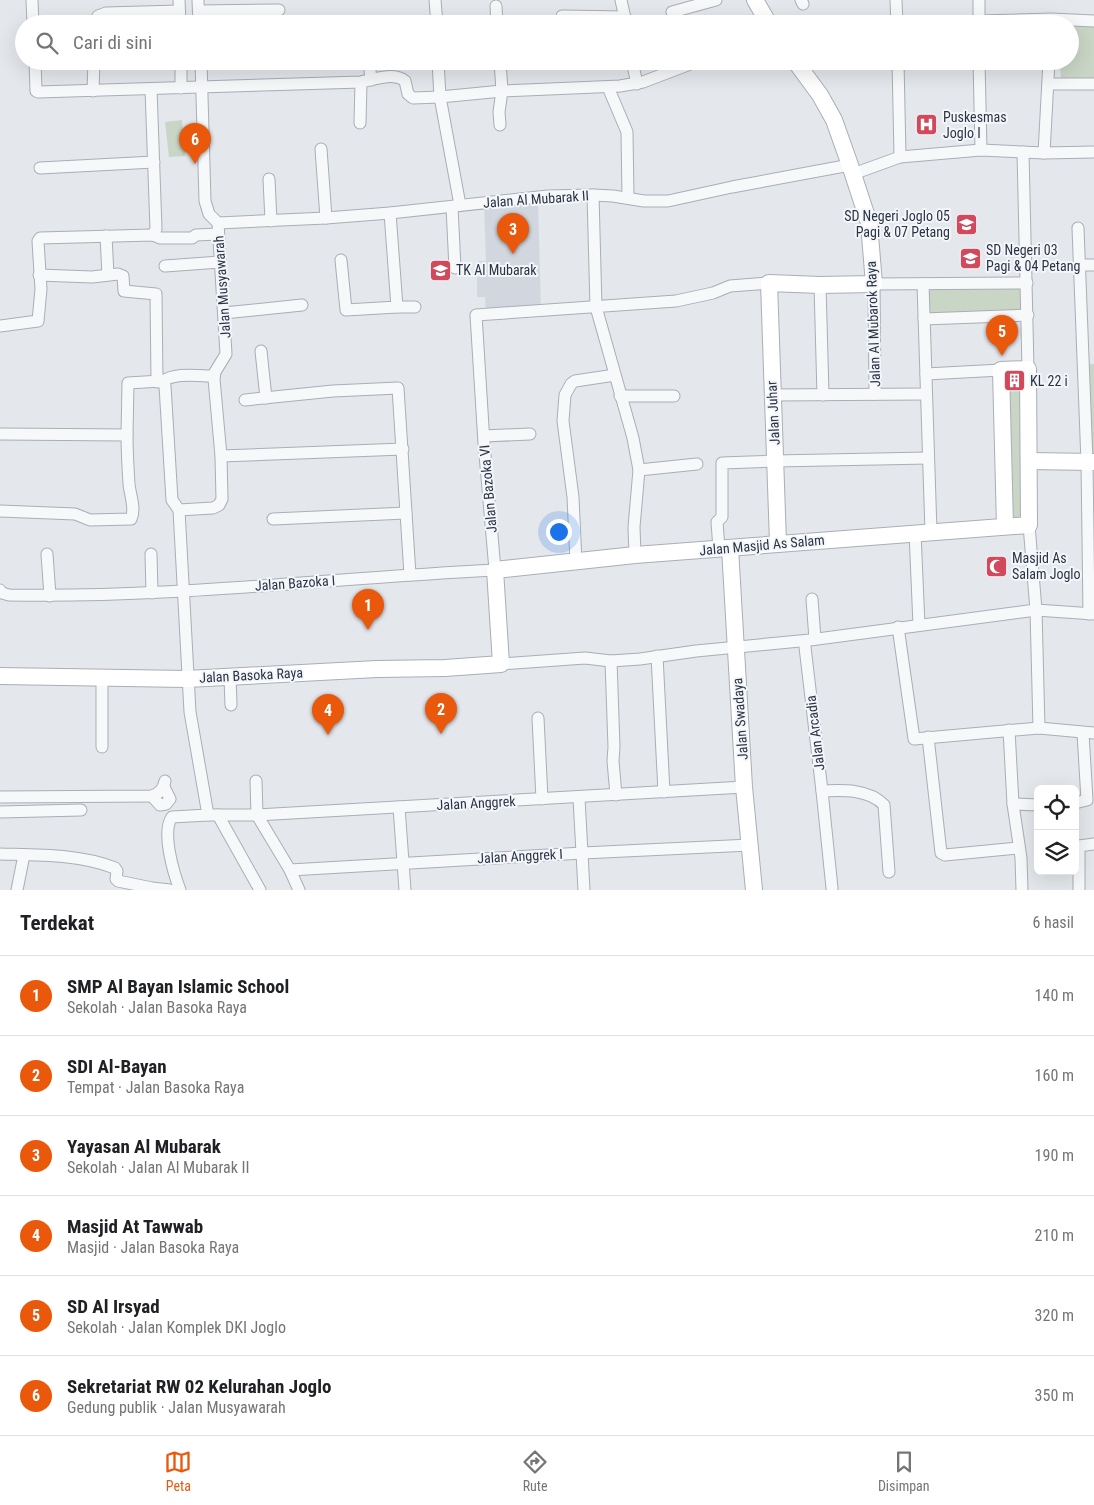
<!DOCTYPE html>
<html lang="id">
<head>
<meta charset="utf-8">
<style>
	body { margin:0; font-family:"Roboto Condensed",sans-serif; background:#f6f6f6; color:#202124 }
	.controls { position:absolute; right:15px; bottom:15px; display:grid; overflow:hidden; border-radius:8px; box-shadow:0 5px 20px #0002 }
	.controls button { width:45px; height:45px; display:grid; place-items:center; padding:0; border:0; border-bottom:1px solid #e0e0e0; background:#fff; color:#202124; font:25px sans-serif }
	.you { position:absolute; left:558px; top:531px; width:18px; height:18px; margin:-12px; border:4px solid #fff; border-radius:50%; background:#1a73e8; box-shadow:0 0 0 8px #1a73e833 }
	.badge { display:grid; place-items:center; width:32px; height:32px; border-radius:50%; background:#ea580c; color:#fff; font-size:16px; font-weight:700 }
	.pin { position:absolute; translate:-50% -41px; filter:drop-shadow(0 1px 2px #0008) }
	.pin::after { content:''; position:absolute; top:26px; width:18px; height:15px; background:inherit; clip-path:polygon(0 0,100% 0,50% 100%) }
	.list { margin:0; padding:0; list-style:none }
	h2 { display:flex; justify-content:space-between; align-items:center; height:65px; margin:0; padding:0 20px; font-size:21px }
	h2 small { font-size:16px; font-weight:400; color:#757577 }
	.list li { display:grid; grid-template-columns:32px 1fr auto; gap:15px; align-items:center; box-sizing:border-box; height:80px; padding:0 20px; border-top:1px solid #e0e0e0 }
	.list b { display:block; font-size:19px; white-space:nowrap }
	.list p { margin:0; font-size:16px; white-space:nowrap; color:#757577 }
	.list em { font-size:16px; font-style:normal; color:#757577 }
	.icon { flex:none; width:28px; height:28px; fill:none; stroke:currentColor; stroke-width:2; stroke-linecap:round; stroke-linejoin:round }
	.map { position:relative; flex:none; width:1094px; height:890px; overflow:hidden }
	.search { position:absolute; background:#fff; box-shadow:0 5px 20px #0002; left:15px; right:15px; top:15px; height:55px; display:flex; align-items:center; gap:12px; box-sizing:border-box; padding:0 18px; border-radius:28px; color:#757577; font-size:19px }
	.sheet { height:545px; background:#fff }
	nav { display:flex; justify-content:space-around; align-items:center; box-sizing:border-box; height:70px; border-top:1px solid #e0e0e0; background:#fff; font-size:14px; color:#757577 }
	nav a { display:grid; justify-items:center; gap:2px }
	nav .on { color:#ea580c }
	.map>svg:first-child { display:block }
	.built { fill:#d2d6de }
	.green { fill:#c9d6c5 }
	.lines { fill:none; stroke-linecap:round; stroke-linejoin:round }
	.street-casing { stroke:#a9aeb7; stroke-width:13 }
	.secondary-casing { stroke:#a9aeb7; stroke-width:18 }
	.street { stroke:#f7f8fa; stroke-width:11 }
	.secondary { stroke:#fff; stroke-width:16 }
	.labels { text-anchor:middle; stroke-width:4; stroke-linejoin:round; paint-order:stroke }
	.poi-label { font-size:14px; fill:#2b3445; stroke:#f4f6f9; text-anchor:start }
	.street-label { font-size:14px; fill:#2b3445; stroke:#f4f6f9 }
</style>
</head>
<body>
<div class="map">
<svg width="1094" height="890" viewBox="0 0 1094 890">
	<rect width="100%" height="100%" fill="#e4e7ec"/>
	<polygon class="built" points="538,202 541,310 486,312 485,297 477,297 477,277 479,277 478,261 486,261 484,204"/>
	<g class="green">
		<polygon points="1094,21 1094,85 1061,87 1060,61 1070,61 1070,24"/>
		<polygon points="182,120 185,156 169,157 165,122"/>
		<polygon points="1027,283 1028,315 924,314 923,289"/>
		<polygon points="1082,364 1094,364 1094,460 1082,459"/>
		<polygon points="1028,369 1029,525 1005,526 1001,370"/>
	</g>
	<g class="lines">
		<defs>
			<g id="street">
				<polyline points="32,0 33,24"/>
				<polyline points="179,0 180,24"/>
				<polyline points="198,0 199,24"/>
				<polyline points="435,0 437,24"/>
				<polyline points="621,0 626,23"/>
				<polyline points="801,0 803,4"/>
				<polyline points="896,0 897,24"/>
				<polyline points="979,0 979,24"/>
				<polyline points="496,6 497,24"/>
				<polyline points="199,11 279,10"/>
				<polyline points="672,12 716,0"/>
				<polyline points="562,16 625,17"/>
				<polyline points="979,21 1051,19 1094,21"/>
				<polyline points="95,24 98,16 106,13 179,11"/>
				<path d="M35,61L36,91L38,92L361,82C374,79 394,72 405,81L408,94L413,98L440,97L502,91L620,86L643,82L698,61"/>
				<polyline points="181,61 181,88"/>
				<polyline points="369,61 371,80"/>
				<polyline points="438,61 440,97 460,205"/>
				<polyline points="500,61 502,91 499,112 500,125"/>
				<polyline points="632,61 637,84"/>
				<polyline points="898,61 900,157"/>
				<polyline points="979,61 981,150"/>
				<polyline points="1048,84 1094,84"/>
				<polyline points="608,87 627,132 628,198"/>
				<polyline points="151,89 156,229 153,235"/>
				<polyline points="93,91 94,61"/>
				<polyline points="360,123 361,82"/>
				<polyline points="321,149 326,218"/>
				<polyline points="1023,152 1028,369"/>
				<polyline points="1044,153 1049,61"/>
				<polyline points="40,168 154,162"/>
				<polyline points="853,174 900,157 981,150 1044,153 1094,152"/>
				<polyline points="269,179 271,221"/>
				<polyline points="593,195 596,307 633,438 639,470 634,527 635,555"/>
				<polyline points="452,207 455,268"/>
				<polyline points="218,223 326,218 390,213 548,196 593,195 613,196 644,201 668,201 732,187 850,165"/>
				<polyline points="1078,228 1087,462 1089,614"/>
				<polyline points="106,236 108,275"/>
				<polyline points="341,260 346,310 397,307 390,213"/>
				<polyline points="1080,265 1094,265"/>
				<polyline points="165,266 220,262"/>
				<polyline points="39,275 92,277 118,274 123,276 124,291 156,294 157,382"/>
				<polyline points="923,284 931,532"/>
				<polyline points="820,285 823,395"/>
				<polyline points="397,307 415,307"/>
				<polyline points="224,313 302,305"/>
				<polyline points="924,319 1028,315"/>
				<polyline points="0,326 38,321 41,289 38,241 40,238 153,235 160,238 192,238 196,235 218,234"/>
				<polyline points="261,351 266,398"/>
				<polyline points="926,374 1001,370"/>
				<path d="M162,382C174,372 199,376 214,376"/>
				<polyline points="875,394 874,284 1027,283"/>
				<polyline points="772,395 926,394"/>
				<polyline points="620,396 674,396"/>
				<polyline points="245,400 333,391 398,388 410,575"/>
				<path d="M0,434L127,435L128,383L161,381L165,386L172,500L179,510L190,712L208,815L172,817C161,832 174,874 180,890"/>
				<polyline points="484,436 530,434"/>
				<polyline points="221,456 403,449"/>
				<polyline points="639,470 697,464"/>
				<polyline points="179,510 213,508 219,505 222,499 221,456 214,379 215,372 226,354 218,223 209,214 205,201 201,61"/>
				<path d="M0,511L75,514L90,520L131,519C136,509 130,495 129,484C128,468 127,451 127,435"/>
				<polyline points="273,519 406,513"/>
				<polyline points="915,533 919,625"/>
				<polyline points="719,549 717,522 722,517 722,463 775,461 928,458"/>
				<polyline points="47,554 50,596"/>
				<polyline points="151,554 152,593"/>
				<polyline points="576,562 573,497 563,421 565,395 571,384 575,381 615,375"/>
				<path d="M0,590L2,593L9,595C171,598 333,578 495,570L484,443L476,315L676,301L713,293L730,286L769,283"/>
				<polyline points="812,599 815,639"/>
				<polyline points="898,627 914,739 1039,728 1094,733"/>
				<polyline points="805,647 822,791 832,888"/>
				<polyline points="657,656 664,792"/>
				<polyline points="611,661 614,747 613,761 616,795"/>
				<polyline points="501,664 585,658 611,661 640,659 696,651 810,640 1036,610 1029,525"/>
				<polyline points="102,677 102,747"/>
				<polyline points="230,677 231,705"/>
				<polyline points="538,718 542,799"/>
				<polyline points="1039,728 1036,610 1094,614"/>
				<polyline points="1009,730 1013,804 1021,858 1022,890"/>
				<polyline points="928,737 941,853 945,855 1018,848"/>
				<polyline points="256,781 257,815 290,870 299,890"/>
				<path d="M822,791C843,790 869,789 884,805L889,872"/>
				<polyline points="152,796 160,805 166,804 170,799 164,787"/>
				<path d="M0,797L152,796C160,793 163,789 165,781"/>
				<polyline points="579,798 584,890"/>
				<polyline points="1075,803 1087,800 1083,733"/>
				<polyline points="1013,804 1038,805"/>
				<polyline points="399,807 405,890"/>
				<polyline points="0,812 81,810"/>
				<polyline points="208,815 257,815 744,787"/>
				<polyline points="218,815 260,890"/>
				<path d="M0,854C38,855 79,854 115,868L117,871L116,879L118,881L152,888L170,890"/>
				<polyline points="290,870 583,853 750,845"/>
				<polyline points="17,890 24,855"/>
				<polyline points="1079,890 1079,846 1094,844"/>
			</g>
			<g id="secondary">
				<polyline points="755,0 769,24"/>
				<polyline points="1029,461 1094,462"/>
				<polyline points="778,543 769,283 820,285 874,284 869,223 850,165 834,120 820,95 795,61"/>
				<polyline points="730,548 744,787 754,890"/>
				<polyline points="0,676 187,679 377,669 445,668 501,664 495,570 635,555 1029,525 1028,369 1001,370 1005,526"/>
			</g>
		</defs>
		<use href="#street" class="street-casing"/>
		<use href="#secondary" class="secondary-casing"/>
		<use href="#street" class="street"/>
		<use href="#secondary" class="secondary"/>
	</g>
	<defs>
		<symbol id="hospital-square" viewBox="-11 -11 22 22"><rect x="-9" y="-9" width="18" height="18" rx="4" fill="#d1495b" stroke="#f4f6f9"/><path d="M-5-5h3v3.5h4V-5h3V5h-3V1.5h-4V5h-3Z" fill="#fff"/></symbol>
		<symbol id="school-square" viewBox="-11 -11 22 22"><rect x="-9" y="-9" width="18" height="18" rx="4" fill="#d1495b" stroke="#f4f6f9"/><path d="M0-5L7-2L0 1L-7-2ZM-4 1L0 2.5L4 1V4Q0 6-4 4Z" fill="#fff"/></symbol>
		<symbol id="building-square" viewBox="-11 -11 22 22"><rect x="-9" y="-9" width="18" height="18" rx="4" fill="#d1495b" stroke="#f4f6f9"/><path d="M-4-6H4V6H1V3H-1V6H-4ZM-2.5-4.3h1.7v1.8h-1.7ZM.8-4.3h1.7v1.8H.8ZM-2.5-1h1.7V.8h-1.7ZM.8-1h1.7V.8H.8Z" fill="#fff"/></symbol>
		<symbol id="mosque-square" viewBox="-11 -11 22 22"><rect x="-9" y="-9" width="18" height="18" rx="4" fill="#d1495b" stroke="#f4f6f9"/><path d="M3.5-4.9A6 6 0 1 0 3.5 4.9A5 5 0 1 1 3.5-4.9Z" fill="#fff"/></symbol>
	</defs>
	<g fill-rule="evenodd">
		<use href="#hospital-square" x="914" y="112" width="25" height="25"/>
		<use href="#school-square" x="954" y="212" width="25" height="25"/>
		<use href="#school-square" x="958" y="246" width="25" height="25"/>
		<use href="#school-square" x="428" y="258" width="25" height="25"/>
		<use href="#building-square" x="1002" y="368" width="25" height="25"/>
		<use href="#mosque-square" x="984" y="554" width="25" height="25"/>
	</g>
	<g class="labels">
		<g class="poi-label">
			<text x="943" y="122">Puskesmas<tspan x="943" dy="16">Joglo I</tspan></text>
			<text x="950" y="221" text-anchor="end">SD Negeri Joglo 05<tspan x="950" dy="16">Pagi &amp; 07 Petang</tspan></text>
			<text x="986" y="255">SD Negeri 03<tspan x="986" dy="16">Pagi &amp; 04 Petang</tspan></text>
			<text x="456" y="275">TK Al Mubarak</text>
			<text x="1030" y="386">KL 22 i</text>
			<text x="1012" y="563">Masjid As<tspan x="1012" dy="16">Salam Joglo</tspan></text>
		</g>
		<g class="street-label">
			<text transform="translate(536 199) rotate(-4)" y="5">Jalan Al Mubarak II</text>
			<text transform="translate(222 287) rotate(-94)" y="5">Jalan Musyawarah</text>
			<text transform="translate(873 324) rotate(-92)" y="5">Jalan Al Mubarok Raya</text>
			<text transform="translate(773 413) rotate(-93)" y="5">Jalan Juhar</text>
			<text transform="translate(488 489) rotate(-95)" y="5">Jalan Bazoka VI</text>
			<text transform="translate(762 545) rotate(-5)" y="5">Jalan Masjid As Salam</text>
			<text transform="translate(295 583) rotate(-4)" y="5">Jalan Bazoka I</text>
			<text transform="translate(251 675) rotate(-3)" y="5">Jalan Basoka Raya</text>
			<text transform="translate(740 719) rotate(-94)" y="5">Jalan Swadaya</text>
			<text transform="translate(815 733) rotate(-97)" y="5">Jalan Arcadia</text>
			<text transform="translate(476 803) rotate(-3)" y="5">Jalan Anggrek</text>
			<text transform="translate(520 856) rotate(-3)" y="5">Jalan Anggrek I</text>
		</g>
	</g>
</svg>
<div class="controls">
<button><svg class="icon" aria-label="locate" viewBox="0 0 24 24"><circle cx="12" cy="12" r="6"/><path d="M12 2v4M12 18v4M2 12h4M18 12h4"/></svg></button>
<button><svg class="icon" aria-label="layers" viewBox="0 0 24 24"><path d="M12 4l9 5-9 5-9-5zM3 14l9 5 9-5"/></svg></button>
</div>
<div class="you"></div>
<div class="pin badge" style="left:368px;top:630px">1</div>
<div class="pin badge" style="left:441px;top:734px">2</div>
<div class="pin badge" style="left:513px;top:254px">3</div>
<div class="pin badge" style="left:328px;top:735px">4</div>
<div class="pin badge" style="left:1002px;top:356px">5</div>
<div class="pin badge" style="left:195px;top:164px">6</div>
<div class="search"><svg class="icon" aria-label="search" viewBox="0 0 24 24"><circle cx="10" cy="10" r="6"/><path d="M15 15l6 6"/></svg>Cari di sini</div>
</div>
<section class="sheet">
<h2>Terdekat<small>6 hasil</small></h2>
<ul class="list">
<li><span class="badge">1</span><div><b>SMP Al Bayan Islamic School</b><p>Sekolah · Jalan Basoka Raya</p></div><em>140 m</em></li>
<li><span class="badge">2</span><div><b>SDI Al-Bayan</b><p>Tempat · Jalan Basoka Raya</p></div><em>160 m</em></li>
<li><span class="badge">3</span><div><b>Yayasan Al Mubarak</b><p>Sekolah · Jalan Al Mubarak II</p></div><em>190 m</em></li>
<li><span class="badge">4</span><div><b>Masjid At Tawwab</b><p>Masjid · Jalan Basoka Raya</p></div><em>210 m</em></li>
<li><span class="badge">5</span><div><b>SD Al Irsyad</b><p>Sekolah · Jalan Komplek DKI Joglo</p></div><em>320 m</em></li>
<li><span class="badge">6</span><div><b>Sekretariat RW 02 Kelurahan Joglo</b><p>Gedung publik · Jalan Musyawarah</p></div><em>350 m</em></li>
</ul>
</section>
<nav>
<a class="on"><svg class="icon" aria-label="map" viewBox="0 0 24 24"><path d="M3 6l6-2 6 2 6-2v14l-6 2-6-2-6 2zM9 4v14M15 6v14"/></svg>Peta</a>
<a><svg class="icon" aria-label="directions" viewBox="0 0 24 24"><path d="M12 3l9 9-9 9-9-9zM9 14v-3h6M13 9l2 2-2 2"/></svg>Rute</a>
<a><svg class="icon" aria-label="saved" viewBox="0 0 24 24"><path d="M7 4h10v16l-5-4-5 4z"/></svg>Disimpan</a>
</nav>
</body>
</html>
